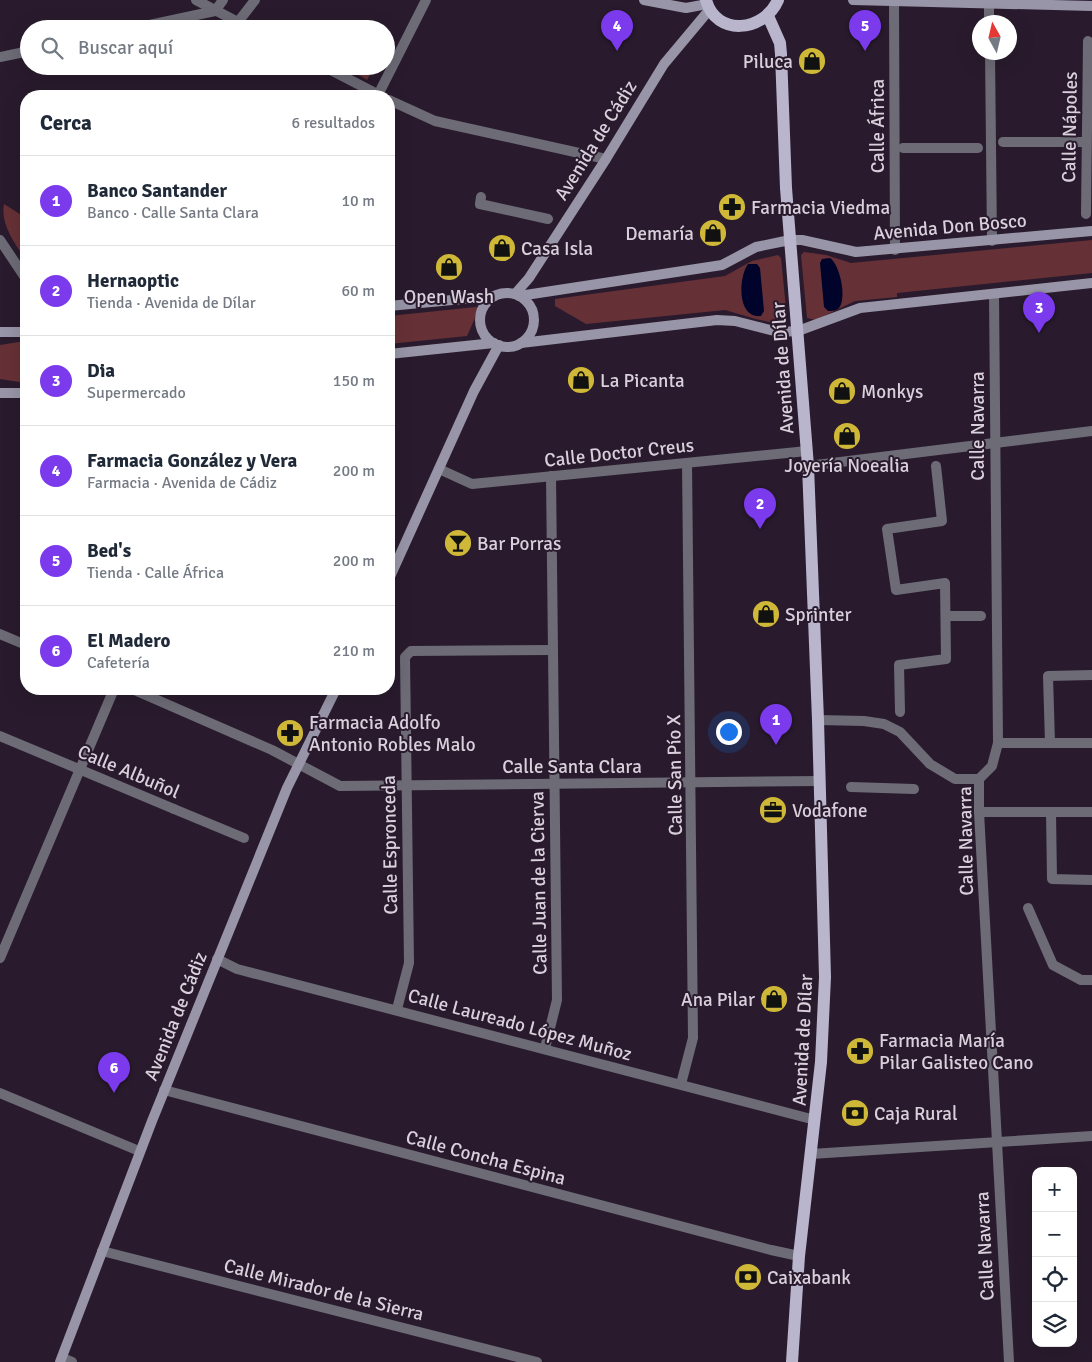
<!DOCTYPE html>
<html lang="es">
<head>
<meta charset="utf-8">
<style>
	body { margin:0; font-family:Signika,sans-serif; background:#f2f2f3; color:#1f2937 }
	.controls { position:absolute; right:15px; bottom:15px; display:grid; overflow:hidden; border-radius:10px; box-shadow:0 5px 20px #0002 }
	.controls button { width:45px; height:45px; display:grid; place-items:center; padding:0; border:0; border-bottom:1px solid #e0e1e3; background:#fff; color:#1f2937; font:25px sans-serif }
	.compass { position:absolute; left:972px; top:15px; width:45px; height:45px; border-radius:50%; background:#fff; box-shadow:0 5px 20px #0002; rotate:352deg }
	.you { position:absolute; left:728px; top:731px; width:18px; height:18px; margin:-12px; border:4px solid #fff; border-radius:50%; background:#1a73e8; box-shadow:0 0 0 8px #1a73e833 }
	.badge { display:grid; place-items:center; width:32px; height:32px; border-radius:50%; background:#7c3aed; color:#fff; font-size:16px; font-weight:700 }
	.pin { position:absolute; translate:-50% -41px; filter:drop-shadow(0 1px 2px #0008) }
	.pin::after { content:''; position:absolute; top:26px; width:18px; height:15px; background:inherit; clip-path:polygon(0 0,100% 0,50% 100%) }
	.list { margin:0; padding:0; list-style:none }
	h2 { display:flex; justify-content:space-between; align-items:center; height:65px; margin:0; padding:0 20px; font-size:21px }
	h2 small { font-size:16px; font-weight:400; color:#747a83 }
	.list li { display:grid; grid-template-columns:32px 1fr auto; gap:15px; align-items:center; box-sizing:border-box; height:90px; padding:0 20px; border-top:1px solid #e0e1e3 }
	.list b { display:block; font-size:19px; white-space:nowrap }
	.list p { margin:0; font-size:16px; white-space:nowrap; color:#747a83 }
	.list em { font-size:16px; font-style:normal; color:#747a83 }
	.icon { flex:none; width:28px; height:28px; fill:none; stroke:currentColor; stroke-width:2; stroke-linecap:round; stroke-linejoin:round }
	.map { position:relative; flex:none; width:1092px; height:1362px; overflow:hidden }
	.search { position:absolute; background:#fff; box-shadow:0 5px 20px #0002; left:20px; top:20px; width:375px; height:55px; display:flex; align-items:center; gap:12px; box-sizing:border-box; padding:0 18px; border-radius:28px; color:#747a83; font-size:19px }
	.panel { position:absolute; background:#fff; box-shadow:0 5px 20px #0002; left:20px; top:90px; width:375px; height:605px; border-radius:20px }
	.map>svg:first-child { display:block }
	.green { fill:#663136 }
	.water { fill:#00042a }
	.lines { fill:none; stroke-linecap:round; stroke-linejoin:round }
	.pedestrian { stroke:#6c6b76; stroke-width:10 }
	.minor { stroke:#6c6b76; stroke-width:10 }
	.tertiary { stroke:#6c6b76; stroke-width:10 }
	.secondary { stroke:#9795a7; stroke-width:10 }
	.primary { stroke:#b8b5cd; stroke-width:12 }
	.labels { text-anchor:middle; stroke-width:4; stroke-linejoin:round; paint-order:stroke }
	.poi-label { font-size:19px; fill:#d9d0dc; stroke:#291b2d; text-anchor:start }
	.street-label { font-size:19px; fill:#d9d0dc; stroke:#291b2d }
</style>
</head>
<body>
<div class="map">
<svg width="1092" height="1362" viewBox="0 0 1092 1362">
	<rect width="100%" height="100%" fill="#291b2d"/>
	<g class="green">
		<polygon points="344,66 375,66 367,80"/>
		<path d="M4,204L26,218V260C15,244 0,224 4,204Z"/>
		<polygon points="1092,240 1092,273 897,293 897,297 855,301 816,320 807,318 801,255 804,252 826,255 851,263"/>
		<polygon points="778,255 781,258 787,319 785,323 778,324 756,319 725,310 586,324 555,306 555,299 725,276 752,261"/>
		<polygon points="476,307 479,309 467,336 389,344 389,316"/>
		<polygon points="19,342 26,344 26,380 19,382 0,379 0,345"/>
	</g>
	<g class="water">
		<path d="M830,258C840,265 847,298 839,308C836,311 832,311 828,311L824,307L820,263L822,259Z"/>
		<path d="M748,264H757L760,268L764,311L761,316C737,319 738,278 748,264Z"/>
	</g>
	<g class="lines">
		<g class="pedestrian">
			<polyline points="381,89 426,0"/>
			<polyline points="1003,142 1086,142"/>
			<polyline points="903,148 978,148"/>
			<polyline points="481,197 480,204 548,219"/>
			<polyline points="1086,214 1088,41"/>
			<polyline points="946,616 981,616"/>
			<polyline points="900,712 899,665 946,659 945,583 896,590 887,529 942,521 936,466"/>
			<polyline points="851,787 914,789"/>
			<polyline points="174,809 244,838"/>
		</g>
		<g class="minor">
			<polyline points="196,0 251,29"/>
			<polyline points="894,1 895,250"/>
			<polyline points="989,4 989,22"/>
			<polyline points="215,11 223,0"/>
			<polyline points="238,22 255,0"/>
			<polyline points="131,29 215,11"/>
			<polyline points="990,52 992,241"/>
			<polyline points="0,57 29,51"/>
			<polyline points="323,66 381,96"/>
			<polyline points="389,100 435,121 606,159"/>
			<polyline points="994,294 998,743"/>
			<polyline points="439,469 472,484 807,451"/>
			<polyline points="0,736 174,809"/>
			<polyline points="1050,743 1048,676 1092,675"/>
			<polyline points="979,812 1009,1362"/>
			<polyline points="1051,812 1052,879 1092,880"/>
			<polyline points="1028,908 1053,965 1081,980 1092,980"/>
			<polyline points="0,958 114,689"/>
			<polyline points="397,1009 409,963 405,657 411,651 553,650"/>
			<polyline points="545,1048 557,1000 551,476"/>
			<polyline points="681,1084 693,1038 687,463"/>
			<polyline points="164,1090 771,1250 799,1256"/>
			<polyline points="102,1251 537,1362"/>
			<polyline points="62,1358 72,1362"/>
		</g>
		<g class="tertiary">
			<polyline points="0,240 26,279"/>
			<polyline points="808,466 1092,431"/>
			<polyline points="0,634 26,645"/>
			<polyline points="132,689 272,750 340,786 819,781"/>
			<polyline points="818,720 864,721 884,724 900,732 930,764 955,779 979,779"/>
			<polyline points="1092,743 998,743 992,766 979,779 979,812 1092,812"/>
			<polyline points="217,959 237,969 815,1120"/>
			<polyline points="0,1093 139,1151"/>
			<polyline points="811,1154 1092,1136"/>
		</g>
		<g class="secondary">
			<polyline points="644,0 686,8 707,4"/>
			<polyline points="853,0 1092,6"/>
			<circle cx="507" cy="320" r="27"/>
			<polyline points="515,294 529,278 606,159 664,64 710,9"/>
			<polyline points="519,296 722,265 756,247 790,240 802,240 856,252 1092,231"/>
			<polyline points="389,306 494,296"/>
			<polyline points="0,332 26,332"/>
			<polyline points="521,343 717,320 735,321 778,332 798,331 860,308 1092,283"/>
			<polyline points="389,354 494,343"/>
			<polyline points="0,393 26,393"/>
			<polyline points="389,579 474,391 499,345"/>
			<polyline points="60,1362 152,1121 287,788 336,689"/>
		</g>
		<g class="primary">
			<path d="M706,0C716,37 764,32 778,0"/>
			<polyline points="768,16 780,43 781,54 786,188 808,466 818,720 825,977 821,1062 799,1256 792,1362"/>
		</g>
	</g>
	<defs>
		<symbol id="shop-disc" viewBox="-11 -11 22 22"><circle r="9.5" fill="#cfb837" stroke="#291b2d"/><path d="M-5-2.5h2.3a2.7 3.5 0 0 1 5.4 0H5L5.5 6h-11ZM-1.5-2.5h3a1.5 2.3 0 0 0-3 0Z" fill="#111"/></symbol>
		<symbol id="pharmacy-disc" viewBox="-11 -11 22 22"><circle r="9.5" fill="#cfb837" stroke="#291b2d"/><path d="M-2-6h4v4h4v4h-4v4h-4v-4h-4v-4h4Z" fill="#111"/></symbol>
		<symbol id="bar-disc" viewBox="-11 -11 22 22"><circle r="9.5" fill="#cfb837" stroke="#291b2d"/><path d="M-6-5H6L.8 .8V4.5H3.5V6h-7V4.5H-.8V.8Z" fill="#111"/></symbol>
		<symbol id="office-disc" viewBox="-11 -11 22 22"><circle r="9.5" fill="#cfb837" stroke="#291b2d"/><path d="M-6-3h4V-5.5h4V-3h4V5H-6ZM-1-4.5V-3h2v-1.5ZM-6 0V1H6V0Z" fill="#111"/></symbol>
		<symbol id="bank-disc" viewBox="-11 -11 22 22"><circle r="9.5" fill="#cfb837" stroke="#291b2d"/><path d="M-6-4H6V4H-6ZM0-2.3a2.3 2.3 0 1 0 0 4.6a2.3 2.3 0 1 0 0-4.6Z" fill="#111"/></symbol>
	</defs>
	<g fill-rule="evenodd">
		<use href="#shop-disc" x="796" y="45" width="32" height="32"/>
		<use href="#pharmacy-disc" x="716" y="191" width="32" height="32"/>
		<use href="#shop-disc" x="697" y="217" width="32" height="32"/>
		<use href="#shop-disc" x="486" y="232" width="32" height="32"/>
		<use href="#shop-disc" x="433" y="251" width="32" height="32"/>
		<use href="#shop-disc" x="565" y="364" width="32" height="32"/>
		<use href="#shop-disc" x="826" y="375" width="32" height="32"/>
		<use href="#shop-disc" x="831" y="420" width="32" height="32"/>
		<use href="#bar-disc" x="442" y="527" width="32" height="32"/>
		<use href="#shop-disc" x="750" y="598" width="32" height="32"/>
		<use href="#pharmacy-disc" x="274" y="717" width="32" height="32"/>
		<use href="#office-disc" x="757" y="794" width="32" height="32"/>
		<use href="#shop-disc" x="758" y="983" width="32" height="32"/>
		<use href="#pharmacy-disc" x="844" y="1035" width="32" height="32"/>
		<use href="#bank-disc" x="839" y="1097" width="32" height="32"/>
		<use href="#bank-disc" x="732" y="1261" width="32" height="32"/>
	</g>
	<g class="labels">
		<g class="poi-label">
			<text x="793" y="68" text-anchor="end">Piluca</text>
			<text x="751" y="214">Farmacia Viedma</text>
			<text x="694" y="240" text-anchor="end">Demaría</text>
			<text x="521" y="255">Casa Isla</text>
			<text x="449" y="303" text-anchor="middle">Open Wash</text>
			<text x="600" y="387">La Picanta</text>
			<text x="861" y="398">Monkys</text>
			<text x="847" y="472" text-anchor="middle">Joyería Noealia</text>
			<text x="477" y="550">Bar Porras</text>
			<text x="785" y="621">Sprinter</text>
			<text x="309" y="729">Farmacia Adolfo<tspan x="309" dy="22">Antonio Robles Malo</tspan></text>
			<text x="792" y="817">Vodafone</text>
			<text x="755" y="1006" text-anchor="end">Ana Pilar</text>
			<text x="879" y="1047">Farmacia María<tspan x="879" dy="22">Pilar Galisteo Cano</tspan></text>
			<text x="874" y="1120">Caja Rural</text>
			<text x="767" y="1284">Caixabank</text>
		</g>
		<g class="street-label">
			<text transform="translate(877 126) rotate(-90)" y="7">Calle África</text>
			<text transform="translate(1069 127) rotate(-89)" y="7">Calle Nápoles</text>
			<text transform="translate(595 140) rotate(-58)" y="7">Avenida de Cádiz</text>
			<text transform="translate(950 226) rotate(-5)" y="7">Avenida Don Bosco</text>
			<text transform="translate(782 368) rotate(-94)" y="7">Avenida de Dílar</text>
			<text transform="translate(977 426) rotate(-90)" y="7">Calle Navarra</text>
			<text transform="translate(619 452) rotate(-6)" y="7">Calle Doctor Creus</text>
			<text x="572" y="773">Calle Santa Clara</text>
			<text transform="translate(129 771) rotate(23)" y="7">Calle Albuñol</text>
			<text transform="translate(674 775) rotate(-91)" y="7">Calle San Pío X</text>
			<text transform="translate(965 841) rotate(-91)" y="7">Calle Navarra</text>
			<text transform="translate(389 845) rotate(-91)" y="7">Calle Espronceda</text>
			<text transform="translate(538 883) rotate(-91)" y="7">Calle Juan de la Cierva</text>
			<text transform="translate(175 1016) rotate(-68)" y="7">Avenida de Cádiz</text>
			<text transform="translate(520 1024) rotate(15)" y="7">Calle Laureado López Muñoz</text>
			<text transform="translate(802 1040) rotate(-87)" y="7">Avenida de Dílar</text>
			<text transform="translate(486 1157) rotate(15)" y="7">Calle Concha Espina</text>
			<text transform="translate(984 1246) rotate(-93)" y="7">Calle Navarra</text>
			<text transform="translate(324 1289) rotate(14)" y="7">Calle Mirador de la Sierra</text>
		</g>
	</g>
</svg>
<div class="controls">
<button>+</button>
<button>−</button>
<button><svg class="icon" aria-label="locate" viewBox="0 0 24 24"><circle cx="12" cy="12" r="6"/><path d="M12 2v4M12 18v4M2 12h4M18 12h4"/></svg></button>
<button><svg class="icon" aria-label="layers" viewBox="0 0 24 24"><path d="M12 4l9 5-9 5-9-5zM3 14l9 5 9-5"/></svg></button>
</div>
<svg class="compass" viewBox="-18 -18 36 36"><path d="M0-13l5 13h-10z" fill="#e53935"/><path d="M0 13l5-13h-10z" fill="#747a83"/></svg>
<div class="you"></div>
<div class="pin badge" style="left:776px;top:745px">1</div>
<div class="pin badge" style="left:760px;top:529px">2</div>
<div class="pin badge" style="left:1039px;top:333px">3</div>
<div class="pin badge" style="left:617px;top:51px">4</div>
<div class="pin badge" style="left:865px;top:51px">5</div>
<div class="pin badge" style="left:114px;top:1093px">6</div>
<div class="search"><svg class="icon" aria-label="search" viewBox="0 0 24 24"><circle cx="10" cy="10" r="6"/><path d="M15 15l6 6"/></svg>Buscar aquí</div>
<section class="panel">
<h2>Cerca<small>6 resultados</small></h2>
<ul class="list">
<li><span class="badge">1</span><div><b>Banco Santander</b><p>Banco · Calle Santa Clara</p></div><em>10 m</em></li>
<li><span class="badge">2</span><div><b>Hernaoptic</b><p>Tienda · Avenida de Dílar</p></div><em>60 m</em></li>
<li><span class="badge">3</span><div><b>Dia</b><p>Supermercado</p></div><em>150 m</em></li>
<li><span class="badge">4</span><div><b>Farmacia González y Vera</b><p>Farmacia · Avenida de Cádiz</p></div><em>200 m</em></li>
<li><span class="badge">5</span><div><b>Bed's</b><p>Tienda · Calle África</p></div><em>200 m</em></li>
<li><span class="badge">6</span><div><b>El Madero</b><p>Cafetería</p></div><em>210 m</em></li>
</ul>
</section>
</div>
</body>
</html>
